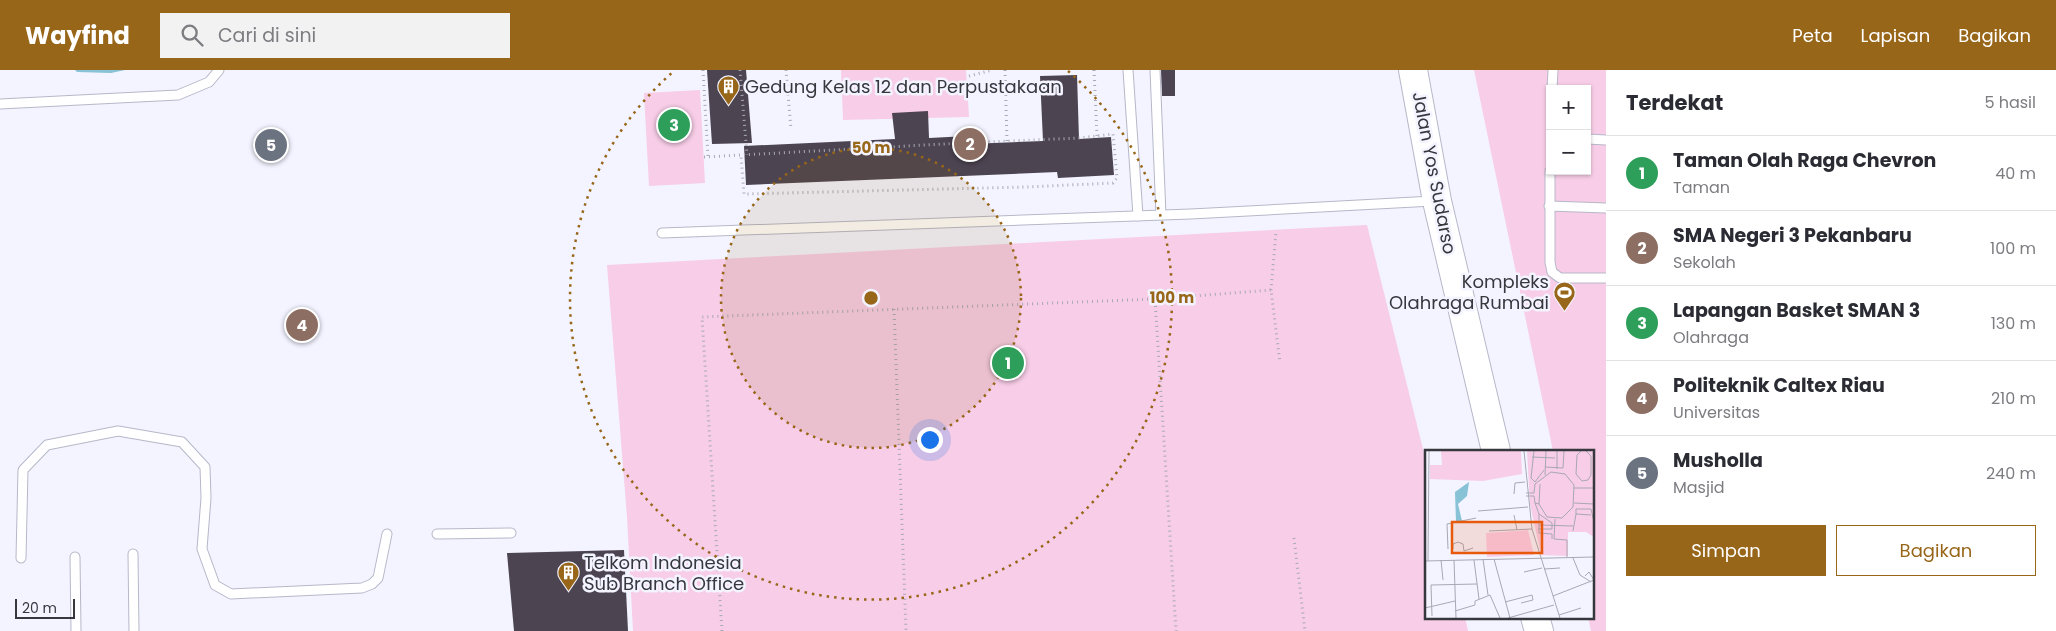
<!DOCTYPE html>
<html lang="id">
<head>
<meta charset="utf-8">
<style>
	body { margin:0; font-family:Poppins,sans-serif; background:#f2f2f3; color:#2b2b33 }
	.controls { position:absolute; right:15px; top:15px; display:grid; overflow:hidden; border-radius:0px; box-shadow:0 1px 4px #0004 }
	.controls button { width:45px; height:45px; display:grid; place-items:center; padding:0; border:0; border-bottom:1px solid #e1e1e2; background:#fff; color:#2b2b33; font:25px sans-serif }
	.scale { position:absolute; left:15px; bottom:12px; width:60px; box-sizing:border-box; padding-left:5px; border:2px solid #37373e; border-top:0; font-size:14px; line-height:18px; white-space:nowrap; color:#37373e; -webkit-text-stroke:4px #f3f4ff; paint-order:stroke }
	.you { position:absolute; left:929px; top:369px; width:18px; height:18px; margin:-12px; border:4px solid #fff; border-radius:50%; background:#1a73e8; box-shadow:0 0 0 8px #1a73e833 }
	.badge { display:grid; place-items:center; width:32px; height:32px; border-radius:50%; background:#986619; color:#fff; font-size:16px; font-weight:700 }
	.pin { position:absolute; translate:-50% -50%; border:2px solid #fff; box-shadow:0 1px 5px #0006 }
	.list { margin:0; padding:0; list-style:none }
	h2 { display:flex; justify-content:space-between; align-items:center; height:65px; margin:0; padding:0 20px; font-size:21px }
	h2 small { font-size:16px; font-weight:400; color:#7c7c81 }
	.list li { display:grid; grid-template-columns:32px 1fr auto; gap:15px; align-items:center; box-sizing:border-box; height:75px; padding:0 20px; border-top:1px solid #e1e1e2 }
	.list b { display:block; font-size:19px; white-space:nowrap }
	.list p { margin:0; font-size:16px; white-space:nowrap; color:#7c7c81 }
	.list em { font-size:16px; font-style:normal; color:#7c7c81 }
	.actions { display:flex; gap:10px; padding:15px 20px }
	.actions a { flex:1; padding:11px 0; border:1px solid #986619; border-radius:0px; text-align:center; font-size:18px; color:#986619 }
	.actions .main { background:#986619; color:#fff }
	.icon { flex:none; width:28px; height:28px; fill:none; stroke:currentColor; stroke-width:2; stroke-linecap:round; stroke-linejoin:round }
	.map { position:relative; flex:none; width:1606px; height:561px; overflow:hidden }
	header { display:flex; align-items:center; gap:30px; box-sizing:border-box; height:70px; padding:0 25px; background:#986619; color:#fff }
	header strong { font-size:24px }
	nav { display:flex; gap:28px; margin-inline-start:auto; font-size:18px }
	.search { width:350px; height:45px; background:#f2f2f3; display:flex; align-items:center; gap:12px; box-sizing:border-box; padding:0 18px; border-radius:0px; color:#7c7c81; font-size:19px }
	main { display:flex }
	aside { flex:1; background:#fff }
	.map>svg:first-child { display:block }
	.green { fill:#f8cde7; fill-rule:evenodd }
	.water { fill:#88c2d6 }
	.building { fill:#4c4451 }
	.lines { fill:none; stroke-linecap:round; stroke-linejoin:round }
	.service-casing { stroke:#b6b8c8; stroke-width:11 }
	.primary-casing { stroke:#b6b8c8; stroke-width:30 }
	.path { stroke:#a9a9b3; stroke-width:3; stroke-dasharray:1 4; stroke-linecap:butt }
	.service { stroke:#fff; stroke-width:9 }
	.primary { stroke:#fff; stroke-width:28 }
	.ring { fill:none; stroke:#986619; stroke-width:2.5; stroke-dasharray:2.5 5 }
	.labels { text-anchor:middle; stroke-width:5; stroke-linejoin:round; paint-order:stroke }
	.poi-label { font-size:18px; fill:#37373e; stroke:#f3f4ff; text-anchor:start }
	.street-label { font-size:18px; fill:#37373e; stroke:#f3f4ff }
	.inset-road { fill:none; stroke:#a8a8b2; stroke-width:1 }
	.view { fill:#e8590c; fill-opacity:0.15; stroke:#e8590c; stroke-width:2.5 }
	.inset-edge { fill:none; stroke:#37373e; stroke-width:2.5 }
	.centre { fill:#986619; stroke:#f3f4ff; stroke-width:2.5 }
	.ring-label { font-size:15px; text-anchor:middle; font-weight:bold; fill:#986619; stroke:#f3f4ff; stroke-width:5; stroke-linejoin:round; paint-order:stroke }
</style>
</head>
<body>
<header>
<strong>Wayfind</strong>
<div class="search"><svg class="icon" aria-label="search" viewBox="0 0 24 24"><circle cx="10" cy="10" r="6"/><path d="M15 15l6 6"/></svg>Cari di sini</div>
<nav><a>Peta</a><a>Lapisan</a><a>Bagikan</a></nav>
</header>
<main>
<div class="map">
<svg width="1606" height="561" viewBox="0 0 1606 561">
	<rect width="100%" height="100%" fill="#f3f4ff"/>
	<g class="green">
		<polygon points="841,0 966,0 969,47 843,50"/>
		<path d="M1474,0H1606V561H1591L1588,547H1592V381H1553ZM1550,19H1587V101H1550Z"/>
		<polygon points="700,20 705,113 649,116 644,23"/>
		<polygon points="1367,155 1426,391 1426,547 1465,547 1468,561 633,561 627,447 607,195"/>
	</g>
	<polygon class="water" points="75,0 125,0 111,3 77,2"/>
	<g class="building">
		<polygon points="707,0 746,0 752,73 712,74"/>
		<polygon points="1161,0 1175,0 1175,26 1162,26"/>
		<polygon points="1077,5 1079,69 1111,67 1114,105 1058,108 1057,102 746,115 744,76 895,69 892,43 928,41 929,68 968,66 969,74 1043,71 1040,6"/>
		<polygon points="624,480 628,561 514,561 507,483"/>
	</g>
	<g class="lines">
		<defs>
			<g id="service">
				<polyline points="1128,0 1138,146"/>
				<polyline points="1155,0 1161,145"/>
				<polyline points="1552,19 1553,0"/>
				<polyline points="0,34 178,25 209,12 219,0"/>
				<polyline points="1587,69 1606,70"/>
				<polyline points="1550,101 1550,192 1552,202 1560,208 1606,208"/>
				<polyline points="1549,136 1606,138"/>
				<polyline points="662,163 1191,144 1433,131"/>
				<polyline points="437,464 511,463"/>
				<polyline points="133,484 134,561"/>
				<polyline points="75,487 76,561"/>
				<polyline points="21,488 23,400 47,375 118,361 182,372 205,397 206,428 202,479 215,515 231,524 362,518 372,514 378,508 387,464"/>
			</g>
			<g id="primary">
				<polyline points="1413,0 1437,131 1496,381"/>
				<polyline points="1535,547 1539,561"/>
			</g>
		</defs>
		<use href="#service" class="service-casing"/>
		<use href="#primary" class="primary-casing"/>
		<g class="path">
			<polyline points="703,0 708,87"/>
			<polyline points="740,0 747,85"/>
			<polyline points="786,0 791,59"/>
			<polyline points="1005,0 1007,71"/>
			<polyline points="1094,0 1097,66"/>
			<polyline points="969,6 992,0"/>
			<polyline points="704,87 962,73 1080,68 1113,64 1117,108 1113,113 1026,117 744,124 741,85"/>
			<polyline points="1271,220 1276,162"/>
			<polyline points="1155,229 1271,220 1280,293"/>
			<polyline points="894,239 906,561"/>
			<polyline points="1294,468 1305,561"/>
			<polyline points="722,561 702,247 1155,229 1176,561"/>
		</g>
		<use href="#service" class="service"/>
		<use href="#primary" class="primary"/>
	</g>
	<circle cx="871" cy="228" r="150" fill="#986619" fill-opacity=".12"/>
	<g class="ring">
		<circle cx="871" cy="228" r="150"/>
		<path d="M1068 1A301 301 0 1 1 674 1"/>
	</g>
	<defs>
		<symbol id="building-pin" viewBox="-11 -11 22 30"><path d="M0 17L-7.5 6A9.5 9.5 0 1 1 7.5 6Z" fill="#986619" stroke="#f3f4ff"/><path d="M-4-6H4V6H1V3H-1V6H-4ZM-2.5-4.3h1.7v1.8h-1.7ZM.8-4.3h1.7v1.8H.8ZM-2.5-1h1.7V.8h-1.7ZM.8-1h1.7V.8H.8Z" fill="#fff"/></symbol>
		<symbol id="stadium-pin" viewBox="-11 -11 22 30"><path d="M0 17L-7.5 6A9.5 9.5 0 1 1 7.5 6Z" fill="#986619" stroke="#f3f4ff"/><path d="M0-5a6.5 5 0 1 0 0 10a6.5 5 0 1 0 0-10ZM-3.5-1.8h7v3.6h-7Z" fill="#fff"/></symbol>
	</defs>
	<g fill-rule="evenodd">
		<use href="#building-pin" x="716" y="4" width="25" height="34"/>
		<use href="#stadium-pin" x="1552" y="210" width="25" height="34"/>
		<use href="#building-pin" x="556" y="490" width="25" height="34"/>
	</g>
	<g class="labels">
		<g class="poi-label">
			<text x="745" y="23">Gedung Kelas 12 dan Perpustakaan</text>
			<text x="1549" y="218" text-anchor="end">Kompleks<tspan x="1549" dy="21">Olahraga Rumbai</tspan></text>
			<text x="584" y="499">Telkom Indonesia<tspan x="584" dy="21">Sub Branch Office</tspan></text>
		</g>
		<g class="street-label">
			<text transform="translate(1434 103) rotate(79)" y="6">Jalan Yos Sudarso</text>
		</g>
	</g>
	<g transform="translate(1425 380)">
		<rect width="169" height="169" fill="#f3f4ff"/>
		<path d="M16,1H96L97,24L58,31L5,29V15H17ZM102,1H169V87L161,82H143V106L116,105L105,54ZM103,80L109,105L62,107L61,83Z" fill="#f8cde7"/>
		<path d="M44,32L42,46L33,54L37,71L31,72L30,42Z" fill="#88c2d6"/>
		<path class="inset-road" d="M99,1L107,79L135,168M109,1L106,28L110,32M156,1L152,5L151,24L157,31L163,30L166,25V6L161,1M107,7L130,8M120,17L138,18L139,1M132,19V1M120,25L121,1M110,32L119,20M149,38H169M101,43H109L110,34L126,22L140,24L149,35L148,57L137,68L122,67L114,54L110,53L109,46H101M89,44L90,33L100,32M110,53L114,64L127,73V79H113M149,53L169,54M114,54L115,34M53,61L103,57M114,64V83L127,84V89M89,65L92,80M166,65L151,64V59H166L169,72M130,69L129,89L142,90V107M114,75L148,76M64,81L107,79M148,81L151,64M23,99L22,74L51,68M28,99V94L33,92L38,94L39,101L48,98M148,108L155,125L166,132M58,109L63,145M69,109L85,168M16,110L18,130M29,110L31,168M49,110L54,149M0,111L169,107M3,111L4,1M119,119L135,118M99,122L117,118M160,126L164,122L169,130M128,146L169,130M80,152L107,145L108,150L96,153M0,158L30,151M30,161L50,155V151L65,145L75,168M134,165L156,158M7,166L6,135L52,134M83,168L129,155"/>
		<path class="view" d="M27,72H117V103H27Z"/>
		<rect width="169" height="169" class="inset-edge"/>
	</g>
	<circle cx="871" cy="228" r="8" class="centre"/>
	<g class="ring-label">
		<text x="871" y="83">50 m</text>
		<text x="1172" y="233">100 m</text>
	</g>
</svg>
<div class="controls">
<button>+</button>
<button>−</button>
</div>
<div class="scale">20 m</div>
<div class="you"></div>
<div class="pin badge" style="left:1008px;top:293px;background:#2e9e5b">1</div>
<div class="pin badge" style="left:970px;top:74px;background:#8d6e63">2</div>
<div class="pin badge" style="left:674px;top:55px;background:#2e9e5b">3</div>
<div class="pin badge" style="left:302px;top:255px;background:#8d6e63">4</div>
<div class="pin badge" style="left:271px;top:75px;background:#6b7280">5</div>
</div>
<aside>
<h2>Terdekat<small>5 hasil</small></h2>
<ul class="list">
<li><span class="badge" style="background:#2e9e5b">1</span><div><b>Taman Olah Raga Chevron</b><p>Taman</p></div><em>40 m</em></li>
<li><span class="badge" style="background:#8d6e63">2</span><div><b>SMA Negeri 3 Pekanbaru</b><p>Sekolah</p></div><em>100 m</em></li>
<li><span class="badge" style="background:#2e9e5b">3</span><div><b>Lapangan Basket SMAN 3</b><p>Olahraga</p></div><em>130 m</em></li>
<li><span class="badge" style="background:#8d6e63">4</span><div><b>Politeknik Caltex Riau</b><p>Universitas</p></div><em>210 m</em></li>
<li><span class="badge" style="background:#6b7280">5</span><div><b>Musholla</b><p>Masjid</p></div><em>240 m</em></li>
</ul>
<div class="actions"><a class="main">Simpan</a><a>Bagikan</a></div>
</aside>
</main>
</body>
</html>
